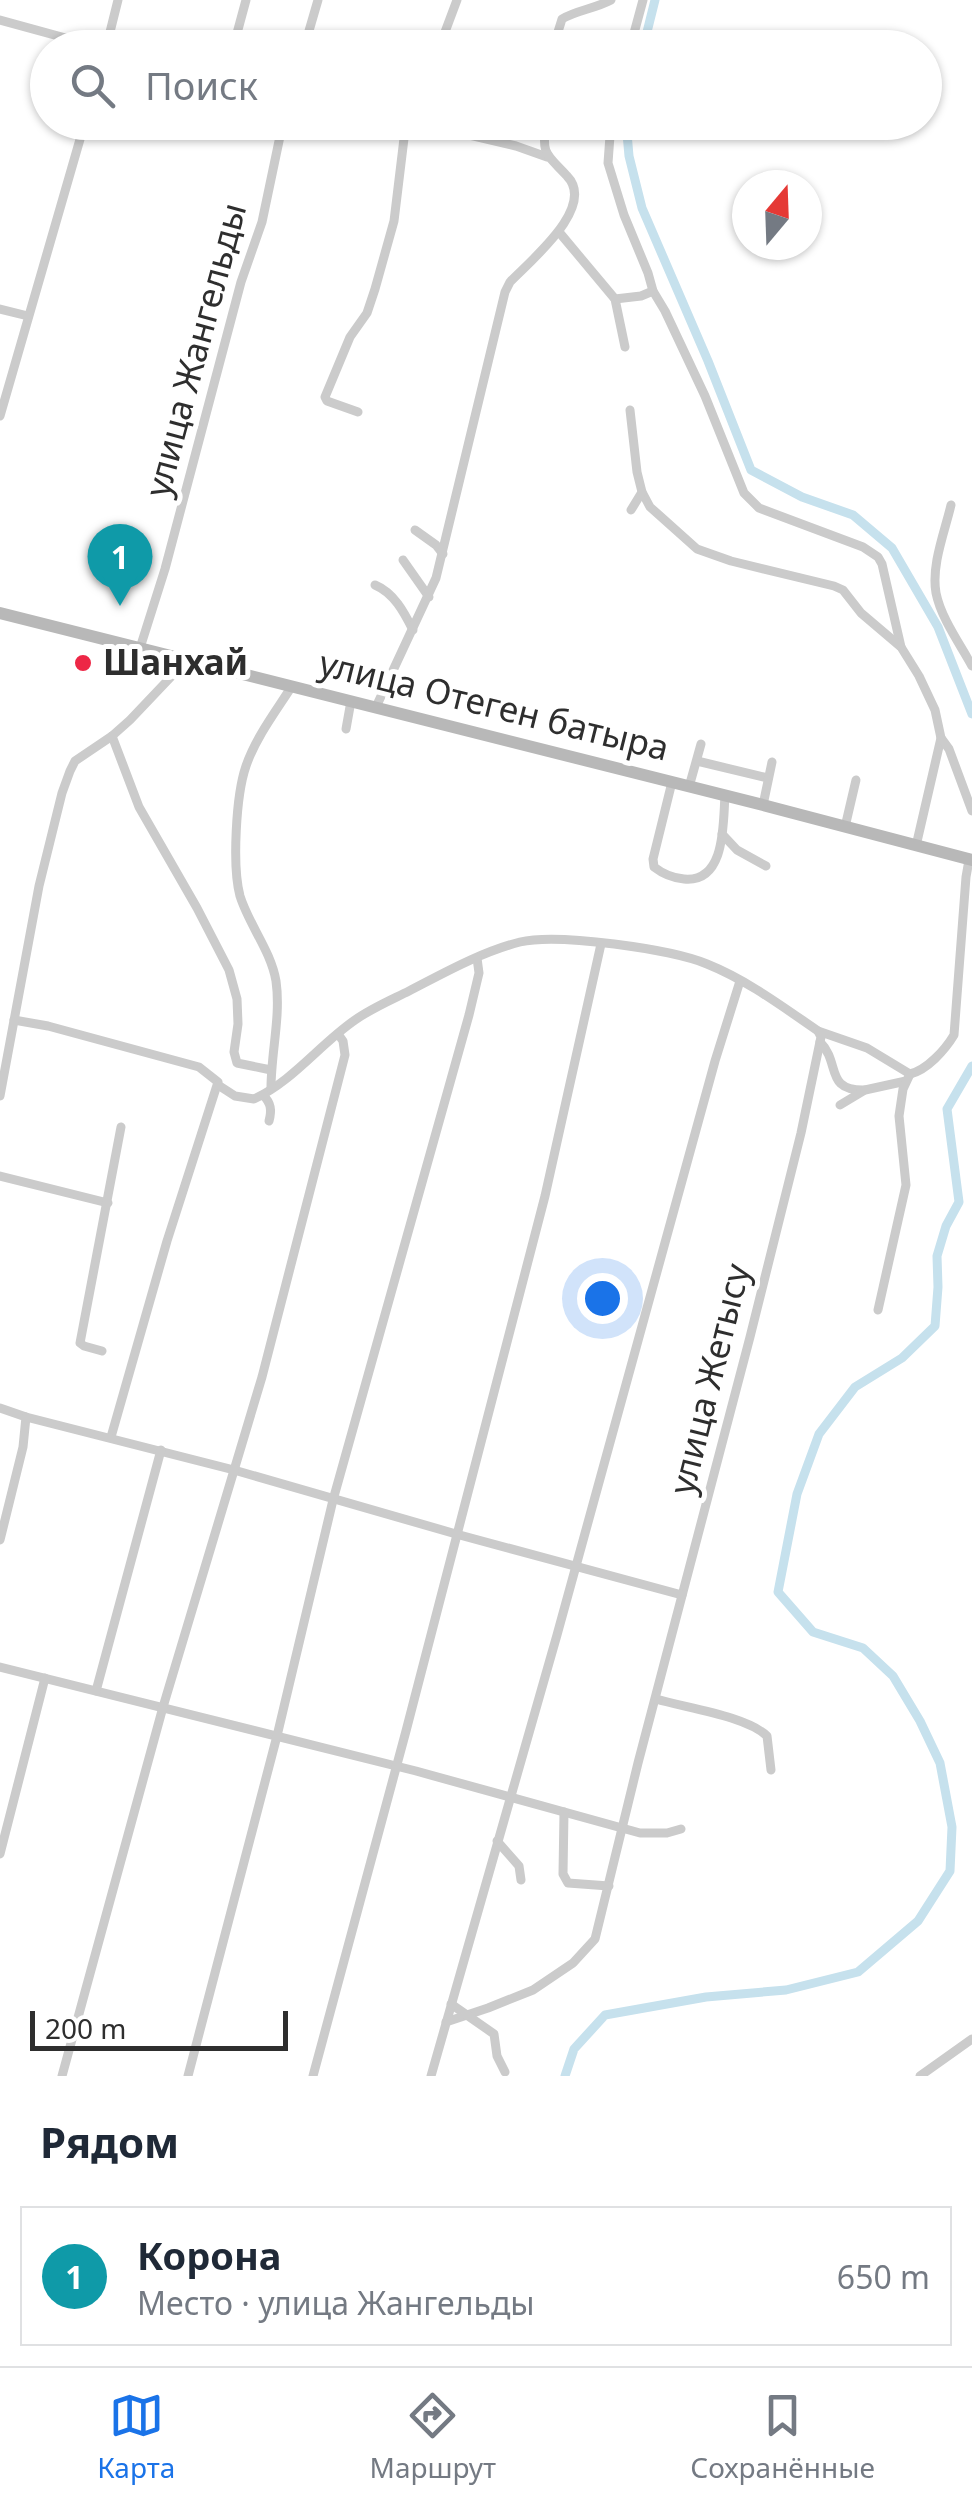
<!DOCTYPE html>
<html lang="ru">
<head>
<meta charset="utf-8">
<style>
	body { margin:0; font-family:"Noto Sans",sans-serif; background:#f6f6f7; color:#1f2937 }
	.compass { position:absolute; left:732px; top:170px; width:90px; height:90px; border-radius:50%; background:#fff; box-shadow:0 2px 8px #0004; rotate:19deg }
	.scale { position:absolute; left:30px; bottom:25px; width:258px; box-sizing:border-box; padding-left:10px; border:5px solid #2e2e2e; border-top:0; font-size:28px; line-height:35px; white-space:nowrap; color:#2e2e2e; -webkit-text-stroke:8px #fff; paint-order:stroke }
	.you { position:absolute; left:602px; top:1298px; width:35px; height:35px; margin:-25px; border:8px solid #fff; border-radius:50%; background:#1a73e8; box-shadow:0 0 0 15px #1a73e833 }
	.badge { display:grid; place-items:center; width:65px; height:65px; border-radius:50%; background:#1a73e8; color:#fff; font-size:32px; font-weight:700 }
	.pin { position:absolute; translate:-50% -82px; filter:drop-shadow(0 2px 5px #0008) }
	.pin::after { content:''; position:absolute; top:52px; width:35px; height:30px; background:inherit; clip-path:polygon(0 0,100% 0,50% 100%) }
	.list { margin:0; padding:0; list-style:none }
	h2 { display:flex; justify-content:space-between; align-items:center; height:130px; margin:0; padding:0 40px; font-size:42px }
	h2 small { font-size:32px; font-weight:400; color:#747a83 }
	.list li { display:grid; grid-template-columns:65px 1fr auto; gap:30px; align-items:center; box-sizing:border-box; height:140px; margin:0 20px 20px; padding:0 20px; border:2px solid #e0e1e3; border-radius:0px }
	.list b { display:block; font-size:38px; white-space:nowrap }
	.list p { margin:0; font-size:32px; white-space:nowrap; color:#747a83 }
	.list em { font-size:32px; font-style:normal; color:#747a83 }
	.icon { flex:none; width:55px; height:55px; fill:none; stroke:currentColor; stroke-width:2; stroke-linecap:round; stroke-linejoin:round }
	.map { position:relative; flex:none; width:972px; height:2076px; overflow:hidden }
	.search { position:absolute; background:#fff; box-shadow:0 2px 8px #0004; left:30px; right:30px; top:30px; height:110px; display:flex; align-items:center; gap:25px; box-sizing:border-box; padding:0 35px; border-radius:55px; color:#747a83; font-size:38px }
	.sheet { height:290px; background:#fff }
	nav { display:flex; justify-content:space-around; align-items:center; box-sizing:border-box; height:140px; border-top:2px solid #e0e1e3; background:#fff; font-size:28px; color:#747a83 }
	nav a { display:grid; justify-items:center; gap:5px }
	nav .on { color:#1a73e8 }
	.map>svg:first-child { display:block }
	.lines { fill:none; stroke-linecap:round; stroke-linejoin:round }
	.canal { stroke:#c6e1ed; stroke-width:9 }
	.street { stroke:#cbcbcb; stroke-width:9 }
	.secondary { stroke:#b8b8b8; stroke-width:12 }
	.poi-dot { fill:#ed2746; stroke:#fff; stroke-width:4 }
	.labels { text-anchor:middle; stroke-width:10; stroke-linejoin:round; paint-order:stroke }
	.street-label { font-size:35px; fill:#2e2e2e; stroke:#fff }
	.poi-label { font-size:35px; font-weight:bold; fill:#2e2e2e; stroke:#fff; text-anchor:start }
</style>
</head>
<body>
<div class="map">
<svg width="972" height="2076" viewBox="0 0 972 2076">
	<rect width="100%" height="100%" fill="#fff"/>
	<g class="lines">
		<g class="canal">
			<polyline points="643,48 655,0"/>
			<polyline points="626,122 629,156 642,208 708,361 751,470 802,497 853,515 892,548 938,627 972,714"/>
			<polyline points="565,2076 574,2049 605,2015 706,1997 786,1990 858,1972 918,1921 950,1871 952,1827 940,1763 920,1721 893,1676 863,1648 813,1632 778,1592 797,1494 819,1434 855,1387 902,1358 935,1326 938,1287 937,1256 946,1226 959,1202 947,1109 972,1066"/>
		</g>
		<g class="street">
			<polyline points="0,20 102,48"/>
			<polyline points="106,48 118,0"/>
			<polyline points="233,48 246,0"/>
			<polyline points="304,48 318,0"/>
			<polyline points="439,48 457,0"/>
			<path d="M553,48L562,19C577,10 594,9 611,0"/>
			<polyline points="630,48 643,0"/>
			<polyline points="414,122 516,146 547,157"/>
			<polyline points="611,122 608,163 624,215 648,273 653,291 665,311 705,396 744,493 759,508 863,547 878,557 882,564 901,647"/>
			<polyline points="559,232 615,299 625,347"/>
			<polyline points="615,299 641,296 653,291"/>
			<polyline points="0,309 28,316"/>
			<polyline points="630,410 637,472 642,492 650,507 697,549 731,561 834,586 843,590 861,613 901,647 919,676 935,710 941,738 916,846"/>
			<polyline points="358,412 327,401 325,397 350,337 367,313 375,289 394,221 406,122"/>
			<polyline points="0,416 85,122"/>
			<path d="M951,505C945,531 931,565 936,593C941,618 960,644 972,666"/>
			<polyline points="631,510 642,492"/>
			<polyline points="415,530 436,545 443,554"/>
			<polyline points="403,560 429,597"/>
			<path d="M375,585C394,593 404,612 413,630"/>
			<polyline points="140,648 165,569 241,282 262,222 283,122"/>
			<path d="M376,707L436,578L505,292L510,282C530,261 597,207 567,176C547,154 541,156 546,122"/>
			<polyline points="346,729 351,701"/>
			<polyline points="112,736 139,807 197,908 229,970 237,999 238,1024 234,1052 237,1063 271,1070"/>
			<polyline points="941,738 949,749 972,811"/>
			<polyline points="697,761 768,778"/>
			<path d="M672,782L653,859L654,867C663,874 672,878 684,879C726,883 723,823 725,795"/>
			<polyline points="689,787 701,744"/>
			<polyline points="763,805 772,762"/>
			<polyline points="845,827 856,780"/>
			<polyline points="722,834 737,850 766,866"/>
			<polyline points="14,1020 48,1026 199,1067 218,1082 167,1241 111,1437"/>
			<polyline points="818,1031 867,1048 910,1074"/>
			<path d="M820,1042C841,1063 824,1091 865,1090"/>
			<path d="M910,1074C927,1070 945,1050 954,1035L966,877L969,860"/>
			<path d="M218,1085L235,1096L254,1099C293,1081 320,1044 355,1020C372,1008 391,1000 409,991C444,973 481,952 520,942C558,933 671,949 707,964C747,980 783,1007 818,1031L821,1037L801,1133L750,1337L638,1763L595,1939L573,1963L533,1990L488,2008L446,2022"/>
			<path d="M271,1088C271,1053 281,1016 276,981C271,951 249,925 240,896C232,866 236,795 246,766C256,737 276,711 292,686"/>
			<path d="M263,1095C271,1103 272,1110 269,1121"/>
			<polyline points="0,1096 39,886 62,793 70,771 75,761 112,736 130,720 186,661"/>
			<polyline points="840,1105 865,1090 906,1081"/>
			<polyline points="0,1176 108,1203"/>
			<polyline points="878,1310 906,1185 899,1116 903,1089 910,1074"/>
			<polyline points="102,1351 84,1346 80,1343 121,1127"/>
			<polyline points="0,1408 26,1417 234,1470 456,1534 682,1595"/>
			<polyline points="0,1540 23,1447 26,1417"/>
			<polyline points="0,1667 416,1771 640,1833 667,1833 681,1829"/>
			<polyline points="96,1691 161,1450"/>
			<path d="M656,1699C686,1708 746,1716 767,1736L771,1770"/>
			<polyline points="564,1812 563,1874 568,1883 609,1886"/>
			<polyline points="497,1841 519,1866 521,1880"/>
			<polyline points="0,1854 45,1678"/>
			<polyline points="451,2004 494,2034 497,2056 505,2072"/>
			<polyline points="62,2076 163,1707 262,1377 345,1055 343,1041 338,1034"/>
			<polyline points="188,2076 277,1736 333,1500 469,1015 479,973 477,958"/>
			<polyline points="313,2076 406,1731 545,1196 601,944"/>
			<polyline points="431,2076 557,1635 715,1061 740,981"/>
			<polyline points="920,2076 972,2039"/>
		</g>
		<polyline class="secondary" points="0,613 763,805 972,860"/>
	</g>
	<circle class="poi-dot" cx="83" cy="663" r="10"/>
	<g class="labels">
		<g class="street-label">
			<text transform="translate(196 350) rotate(-75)" y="12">улица Жангельды</text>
			<text transform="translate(494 706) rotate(14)" y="12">улица Отеген батыра</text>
			<text transform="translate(710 1379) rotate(-76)" y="12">улица Жетысу</text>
		</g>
		<g class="poi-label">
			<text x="103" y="675">Шанхай</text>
		</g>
	</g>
</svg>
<svg class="compass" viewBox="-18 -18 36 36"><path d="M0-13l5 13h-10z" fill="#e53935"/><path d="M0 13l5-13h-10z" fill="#747a83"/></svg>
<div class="scale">200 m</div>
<div class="you"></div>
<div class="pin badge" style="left:120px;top:606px;background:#0f9aa8">1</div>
<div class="search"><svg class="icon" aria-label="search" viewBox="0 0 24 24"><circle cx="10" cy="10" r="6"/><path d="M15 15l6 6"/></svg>Поиск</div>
</div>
<section class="sheet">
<h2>Рядом<small></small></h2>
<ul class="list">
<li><span class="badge" style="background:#0f9aa8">1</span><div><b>Корона</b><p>Место · улица Жангельды</p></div><em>650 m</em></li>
</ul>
</section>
<nav>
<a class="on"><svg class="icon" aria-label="map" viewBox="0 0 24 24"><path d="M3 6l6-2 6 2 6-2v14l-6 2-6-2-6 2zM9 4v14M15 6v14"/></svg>Карта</a>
<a><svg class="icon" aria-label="directions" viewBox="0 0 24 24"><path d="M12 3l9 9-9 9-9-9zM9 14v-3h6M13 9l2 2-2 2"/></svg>Маршрут</a>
<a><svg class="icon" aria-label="saved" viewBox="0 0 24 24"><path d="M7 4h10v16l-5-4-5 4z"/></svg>Сохранённые</a>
</nav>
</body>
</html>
